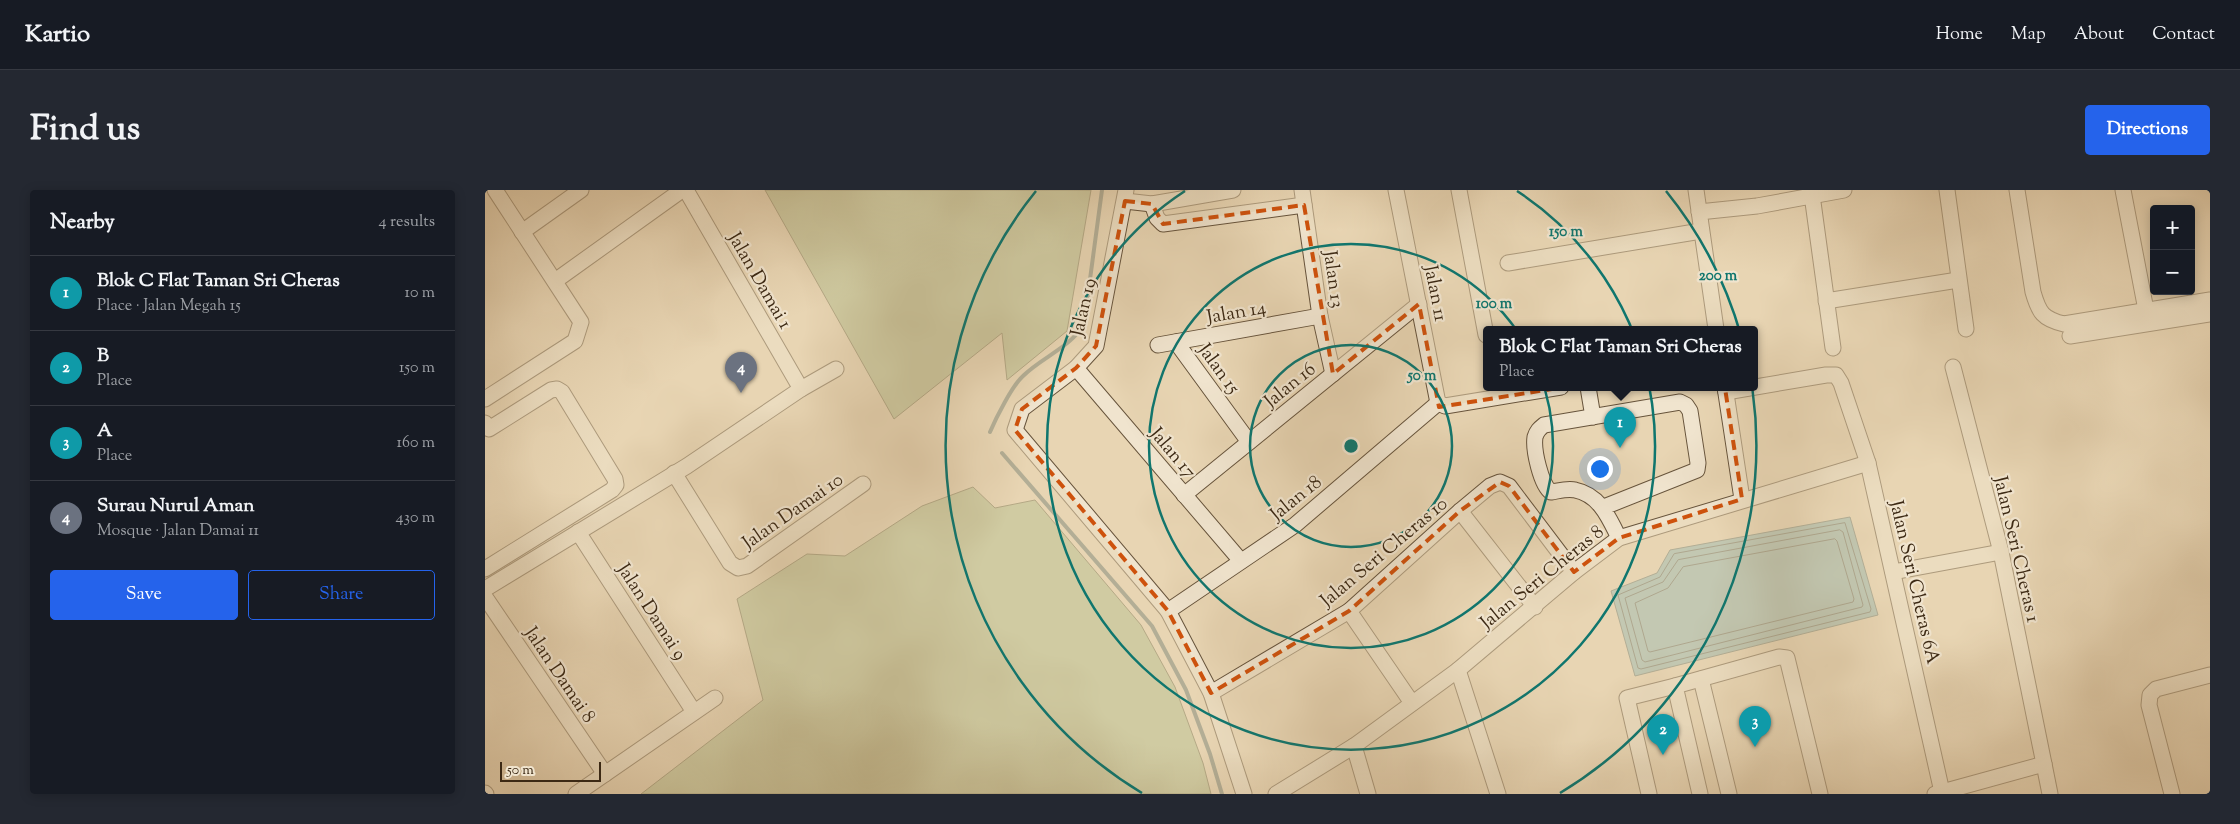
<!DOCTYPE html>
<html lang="en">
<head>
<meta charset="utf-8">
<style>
	body { margin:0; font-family:"Sorts Mill Goudy",serif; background:#242831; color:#f1f3f6 }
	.controls { position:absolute; right:15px; top:15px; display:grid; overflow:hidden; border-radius:5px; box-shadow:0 2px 12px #0003 }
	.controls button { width:45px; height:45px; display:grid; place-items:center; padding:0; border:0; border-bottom:1px solid #363941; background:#171b24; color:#f1f3f6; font:25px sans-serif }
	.scale { position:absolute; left:15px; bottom:12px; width:101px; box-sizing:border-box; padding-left:5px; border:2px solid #3c2914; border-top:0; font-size:14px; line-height:18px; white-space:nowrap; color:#3c2914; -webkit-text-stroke:4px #f0e4ce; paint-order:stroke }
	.you { position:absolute; left:1114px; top:278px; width:18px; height:18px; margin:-12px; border:4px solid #fff; border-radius:50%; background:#1a73e8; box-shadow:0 0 0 8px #1a73e833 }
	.badge { display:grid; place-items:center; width:32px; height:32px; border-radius:50%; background:#2563eb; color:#fff; font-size:16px; font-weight:700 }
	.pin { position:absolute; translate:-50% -41px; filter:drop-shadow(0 1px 2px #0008) }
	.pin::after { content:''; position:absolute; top:26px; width:18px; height:15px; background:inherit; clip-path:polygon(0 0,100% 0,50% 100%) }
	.popup { position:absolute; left:998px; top:136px; width:275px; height:65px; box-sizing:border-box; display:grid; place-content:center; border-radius:5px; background:#171b24; filter:drop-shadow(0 1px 4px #0005); font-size:16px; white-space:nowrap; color:#9ea1a6 }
	.popup b { font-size:19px; color:#f1f3f6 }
	.popup::after { content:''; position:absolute; left:50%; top:100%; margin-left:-10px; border:10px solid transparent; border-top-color:#171b24 }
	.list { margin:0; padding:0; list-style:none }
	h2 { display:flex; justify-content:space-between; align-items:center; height:65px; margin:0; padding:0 20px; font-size:21px }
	h2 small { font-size:16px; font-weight:400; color:#9ea1a6 }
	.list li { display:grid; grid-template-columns:32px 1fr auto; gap:15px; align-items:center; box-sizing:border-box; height:75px; padding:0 20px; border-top:1px solid #363941 }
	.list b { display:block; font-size:19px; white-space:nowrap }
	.list p { margin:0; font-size:16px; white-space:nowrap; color:#9ea1a6 }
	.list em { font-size:16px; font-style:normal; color:#9ea1a6 }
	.actions { display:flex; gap:10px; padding:15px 20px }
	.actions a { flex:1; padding:11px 0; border:1px solid #2563eb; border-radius:5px; text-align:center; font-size:18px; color:#2563eb }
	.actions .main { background:#2563eb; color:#fff }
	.map { position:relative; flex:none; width:1725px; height:604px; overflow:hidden; border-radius:5px }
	header { display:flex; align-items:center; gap:30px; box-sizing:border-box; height:70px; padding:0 25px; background:#171b24; border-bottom:1px solid #363941 }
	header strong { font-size:24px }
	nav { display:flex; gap:28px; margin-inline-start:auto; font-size:18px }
	.intro { display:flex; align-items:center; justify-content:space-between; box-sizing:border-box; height:120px; padding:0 30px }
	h1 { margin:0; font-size:35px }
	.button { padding:12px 22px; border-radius:5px; background:#2563eb; color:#fff; font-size:18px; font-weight:700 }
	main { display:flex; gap:30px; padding:0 30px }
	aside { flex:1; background:#171b24; border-radius:5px; box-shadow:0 2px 12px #0003 }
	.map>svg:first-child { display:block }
	.green { fill:#b4be8e; stroke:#787451 }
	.water { fill:#98b8b2; stroke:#737f73 }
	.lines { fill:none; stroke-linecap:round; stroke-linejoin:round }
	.shore { stroke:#6a7063; stroke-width:1 }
	.stream { stroke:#737f73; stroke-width:4 }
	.minor-casing { stroke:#67543c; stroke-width:17 }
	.minor { stroke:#f0e4ce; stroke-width:15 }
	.marked { fill:none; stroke:#ce520d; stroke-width:4; stroke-dasharray:10 6; stroke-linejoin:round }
	.ring { fill:none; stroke:#0f766e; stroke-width:2.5 }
	.labels { text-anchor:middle; stroke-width:4.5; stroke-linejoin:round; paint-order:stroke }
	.street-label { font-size:19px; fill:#3c2914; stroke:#f0e4ce }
	.centre { fill:#0f766e; stroke:#f0e4ce; stroke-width:2.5 }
	.ring-label { font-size:15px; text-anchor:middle; font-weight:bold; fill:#0f766e; stroke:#f0e4ce; stroke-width:4.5; stroke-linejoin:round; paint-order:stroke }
</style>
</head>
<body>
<header>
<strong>Kartio</strong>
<nav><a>Home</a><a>Map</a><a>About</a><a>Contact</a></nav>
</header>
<div class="intro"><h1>Find us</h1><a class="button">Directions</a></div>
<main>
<aside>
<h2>Nearby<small>4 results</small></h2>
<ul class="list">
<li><span class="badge" style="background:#0f9aa8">1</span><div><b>Blok C Flat Taman Sri Cheras</b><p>Place · Jalan Megah 15</p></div><em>10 m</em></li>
<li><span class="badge" style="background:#0f9aa8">2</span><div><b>B</b><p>Place</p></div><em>150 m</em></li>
<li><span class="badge" style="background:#0f9aa8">3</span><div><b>A</b><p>Place</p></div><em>160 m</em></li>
<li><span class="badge" style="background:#6b7280">4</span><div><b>Surau Nurul Aman</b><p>Mosque · Jalan Damai 11</p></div><em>430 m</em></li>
</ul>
<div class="actions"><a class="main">Save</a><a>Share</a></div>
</aside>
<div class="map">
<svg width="1725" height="604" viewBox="0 0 1725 604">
	<rect width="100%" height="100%" fill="#e8d5b3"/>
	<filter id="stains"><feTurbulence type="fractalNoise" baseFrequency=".004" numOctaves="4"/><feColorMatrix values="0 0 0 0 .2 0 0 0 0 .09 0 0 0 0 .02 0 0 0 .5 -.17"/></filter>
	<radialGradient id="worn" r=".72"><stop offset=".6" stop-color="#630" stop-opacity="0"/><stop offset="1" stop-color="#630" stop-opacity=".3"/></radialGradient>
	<g class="green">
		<polygon points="280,0 606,0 582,141 522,190 517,143 409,229"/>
		<polygon points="488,297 510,318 550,310 656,435 690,497 718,573 726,604 156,604 278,510 252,409 322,364 360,366 437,316"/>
	</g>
	<polygon class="water" points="1365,327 1393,425 1150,486 1126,401 1172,383 1185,360"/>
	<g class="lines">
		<g class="shore">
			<polygon points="1360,333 1386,419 1385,422 1156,479 1153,478 1133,405 1175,387 1189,364"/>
			<polygon points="1355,340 1358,342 1378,415 1377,417 1160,472 1157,470 1140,408 1178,392 1193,370"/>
			<polygon points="1350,349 1352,351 1369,409 1368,412 1165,462 1163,461 1150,413 1183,398 1198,377"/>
		</g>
		<g class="stream">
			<path d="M505,242C511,228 527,196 538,186C557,167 585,158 599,134L617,0"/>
			<polyline points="517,263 667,436 701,500 725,564 737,604"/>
		</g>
		<defs>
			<g id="minor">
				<polyline points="201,0 316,199"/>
				<polyline points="641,0 611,156 591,178 537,219 530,240 683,421 726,503 759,604"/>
				<polyline points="817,0 835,126 848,184"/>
				<polyline points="911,0 953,213"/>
				<polyline points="974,0 1001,145"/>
				<polyline points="1211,0 1231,139"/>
				<polyline points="1462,0 1481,139"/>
				<path d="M1532,0L1548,102C1554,123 1558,129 1579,134L1725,110"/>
				<polyline points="1638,0 1661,120 1655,129"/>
				<polyline points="1327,5 1348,158"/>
				<polyline points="640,11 667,14 748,0"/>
				<polyline points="667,14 672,28 678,34 819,15"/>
				<polyline points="1214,22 1272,16 1359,0"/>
				<polyline points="37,42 96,0"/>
				<polyline points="1023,73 1216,41"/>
				<polyline points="70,91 197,0"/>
				<polyline points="1341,111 1473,90"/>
				<polyline points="1585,146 1725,124"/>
				<polyline points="691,152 764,252"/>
				<polyline points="673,155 835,126"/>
				<polyline points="591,178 756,371"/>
				<polyline points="1103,197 1108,227"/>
				<polyline points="1240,197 1257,309"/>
				<polyline points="1241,202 1341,185 1351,185 1356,193 1383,273 1457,602"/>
				<polyline points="0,209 90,151 96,132 10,0"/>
				<polyline points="953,213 960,216 1076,197"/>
				<polyline points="0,233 4,239 66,200 72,199 77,202 130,289 131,295 127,300 0,379"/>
				<polyline points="189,283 245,373 253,378 262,376 378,294"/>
				<polyline points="699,305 934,114"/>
				<path d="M1119,317L1212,280L1213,273L1205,221L1201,215L1195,212L1059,235C1054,239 1052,241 1050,247C1048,260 1056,295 1066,302C1073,301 1083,298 1090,300C1115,305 1124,328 1134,348"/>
				<polyline points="975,321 1050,417"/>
				<polyline points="93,342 209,522"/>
				<polyline points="1408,382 1516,362"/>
				<polyline points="0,399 202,276 316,199 351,179"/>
				<polyline points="0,407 120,584"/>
				<polyline points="683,421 810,335 953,213"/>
				<polyline points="864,421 927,513"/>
				<polyline points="973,480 1013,604"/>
				<polyline points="1216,489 1244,604"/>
				<polyline points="726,503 864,421 975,321 1005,296 1015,292 1024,296 1089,382"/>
				<polyline points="869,556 883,604"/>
				<polyline points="1559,574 1565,604"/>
				<polyline points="0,603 1,604"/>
				<polyline points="91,604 230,508"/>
				<polyline points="791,604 869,556 973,480 1089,382 1134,348 1383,273"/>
				<polyline points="1164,604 1142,508 1190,496"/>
				<polyline points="1215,604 1190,496 1294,467 1302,468 1335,604"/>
				<polyline points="1450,604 1559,574 1516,362 1468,177"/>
				<polyline points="1687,604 1664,515 1665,505 1671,499 1725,485"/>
			</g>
		</defs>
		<use href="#minor" class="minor-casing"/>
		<use href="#minor" class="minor"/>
	</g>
	<path d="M0 0H1725V604H0ZM640,11L667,14L678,34L819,15L848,184L934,114L954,217L1236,172L1257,309L1134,348L1089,382L1024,296L1015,292L975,321L864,421L726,503L683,421L530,240L537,219L591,178L611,156Z" fill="#e8d5b3" fill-opacity=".55" fill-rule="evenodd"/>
	<path class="marked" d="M640,11L667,14L678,34L819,15L848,184L934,114L954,217L1236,172L1257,309L1134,348L1089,382L1024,296L1015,292L975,321L864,421L726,503L683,421L530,240L537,219L591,178L611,156Z"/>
	<g class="ring">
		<circle cx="866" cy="256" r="101"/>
		<circle cx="866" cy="256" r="202"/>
		<path d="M1032 1A304 304 0 1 1 700 1"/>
		<path d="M657 603A405 405 0 0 1 551 1M1181 1A405 405 0 0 1 1075 603"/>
	</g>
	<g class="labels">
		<g class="street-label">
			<text transform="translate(850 89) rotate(82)" y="7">Jalan 13</text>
			<text transform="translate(276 90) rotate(60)" y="7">Jalan Damai 1</text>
			<text transform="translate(952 103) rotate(79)" y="7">Jalan 11</text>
			<text transform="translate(597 117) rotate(-77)" y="7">Jalan 19</text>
			<text transform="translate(751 121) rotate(-10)" y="7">Jalan 14</text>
			<text transform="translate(735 178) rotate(54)" y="7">Jalan 15</text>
			<text transform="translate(804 194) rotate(-39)" y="7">Jalan 16</text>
			<text transform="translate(689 262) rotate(50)" y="7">Jalan 17</text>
			<text transform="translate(810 307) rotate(-39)" y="7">Jalan 18</text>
			<text transform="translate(307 320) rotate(-35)" y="7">Jalan Damai 10</text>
			<text transform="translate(1533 359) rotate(77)" y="7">Jalan Seri Cheras 1</text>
			<text transform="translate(898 361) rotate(-40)" y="7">Jalan Seri Cheras 10</text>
			<text transform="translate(1056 386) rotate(-39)" y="7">Jalan Seri Cheras 8</text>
			<text transform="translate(1431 392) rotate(77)" y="7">Jalan Seri Cheras 6A</text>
			<text transform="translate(168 421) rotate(57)" y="7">Jalan Damai 9</text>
			<text transform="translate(76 484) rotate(56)" y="7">Jalan Damai 8</text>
		</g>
	</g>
	<circle cx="866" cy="256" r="8" class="centre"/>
	<g class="ring-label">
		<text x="1081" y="46">150 m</text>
		<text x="1233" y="90">200 m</text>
		<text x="1009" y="118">100 m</text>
		<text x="937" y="190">50 m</text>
	</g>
	<rect width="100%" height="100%" filter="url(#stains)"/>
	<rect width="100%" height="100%" fill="url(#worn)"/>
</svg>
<div class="controls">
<button>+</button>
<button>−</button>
</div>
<div class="scale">50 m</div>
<div class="you"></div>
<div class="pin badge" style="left:1135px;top:258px;background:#0f9aa8">1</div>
<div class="popup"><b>Blok C Flat Taman Sri Cheras</b>Place</div>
<div class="pin badge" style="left:1178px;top:565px;background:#0f9aa8">2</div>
<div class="pin badge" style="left:1270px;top:557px;background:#0f9aa8">3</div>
<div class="pin badge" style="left:256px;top:203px;background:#6b7280">4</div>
</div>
</main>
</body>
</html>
